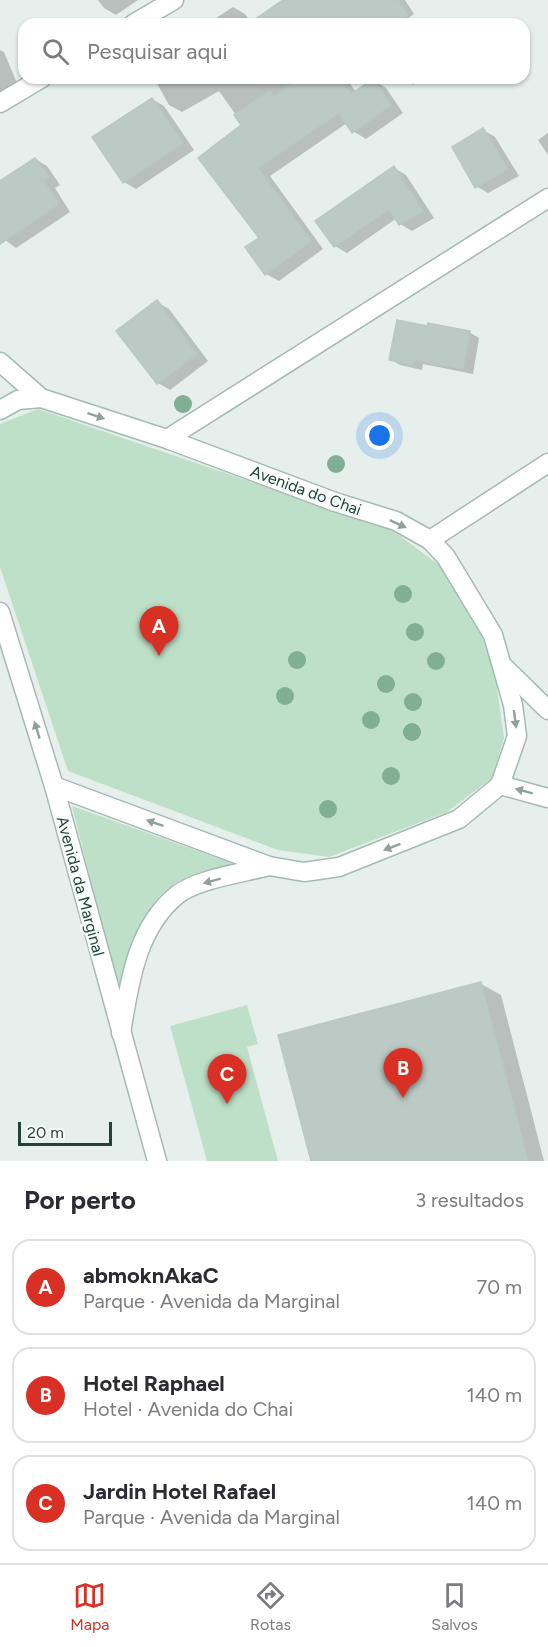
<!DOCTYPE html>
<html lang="pt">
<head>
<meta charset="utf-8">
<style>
	body { margin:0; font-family:Figtree,sans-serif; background:#f7f7f7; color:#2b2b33 }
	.scale { position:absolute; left:18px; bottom:15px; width:94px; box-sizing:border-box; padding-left:6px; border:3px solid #24423a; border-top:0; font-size:16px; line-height:21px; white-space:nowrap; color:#24423a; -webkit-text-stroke:4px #f7fbf9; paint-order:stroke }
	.you { position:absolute; left:380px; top:436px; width:21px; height:21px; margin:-15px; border:4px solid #fff; border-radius:50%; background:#1a73e8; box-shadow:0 0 0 9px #1a73e833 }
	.badge { display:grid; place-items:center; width:39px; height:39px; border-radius:50%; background:#d93025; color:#fff; font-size:20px; font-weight:700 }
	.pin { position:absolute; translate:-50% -50px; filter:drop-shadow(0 2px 3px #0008) }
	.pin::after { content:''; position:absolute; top:32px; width:21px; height:18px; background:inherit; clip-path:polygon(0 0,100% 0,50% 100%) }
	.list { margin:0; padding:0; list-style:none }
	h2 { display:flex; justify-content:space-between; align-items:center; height:78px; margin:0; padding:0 24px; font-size:26px }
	h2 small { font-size:20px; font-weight:400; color:#7c7c81 }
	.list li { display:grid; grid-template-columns:39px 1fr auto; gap:18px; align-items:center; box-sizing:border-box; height:96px; margin:0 12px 12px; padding:0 12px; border:2px solid #e1e1e2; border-radius:18px }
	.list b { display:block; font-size:22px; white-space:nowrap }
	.list p { margin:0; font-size:20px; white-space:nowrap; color:#7c7c81 }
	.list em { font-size:20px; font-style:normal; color:#7c7c81 }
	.icon { flex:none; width:33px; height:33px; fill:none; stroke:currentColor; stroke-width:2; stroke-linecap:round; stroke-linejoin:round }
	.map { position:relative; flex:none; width:548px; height:1161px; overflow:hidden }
	.search { position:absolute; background:#fff; box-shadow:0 2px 4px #0004; left:18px; right:18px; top:18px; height:66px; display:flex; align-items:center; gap:15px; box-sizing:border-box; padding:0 21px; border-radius:18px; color:#7c7c81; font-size:22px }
	.sheet { height:402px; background:#fff }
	nav { display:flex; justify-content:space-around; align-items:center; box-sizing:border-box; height:84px; border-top:2px solid #e1e1e2; background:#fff; font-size:16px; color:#7c7c81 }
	nav a { display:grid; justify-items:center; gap:3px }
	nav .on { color:#d93025 }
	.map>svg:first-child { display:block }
	.green { fill:#bfe0c8 }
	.shadow { fill:#0003 }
	.building { fill:#bbcac4; stroke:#b8c9c2; stroke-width:1.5 }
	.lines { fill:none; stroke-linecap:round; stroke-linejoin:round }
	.minor-casing { stroke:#a8b8b2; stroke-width:21 }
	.tertiary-casing { stroke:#a8b8b2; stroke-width:21 }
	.secondary-casing { stroke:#a4bbb3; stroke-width:21 }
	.minor { stroke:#fff; stroke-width:18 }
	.tertiary { stroke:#fff; stroke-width:18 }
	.secondary { stroke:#fff; stroke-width:18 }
	.tree { fill:#80af93 }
	.oneway { fill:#92a09c }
	.labels { text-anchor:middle; stroke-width:5; stroke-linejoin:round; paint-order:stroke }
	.street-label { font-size:16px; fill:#24423a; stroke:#f7fbf9 }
</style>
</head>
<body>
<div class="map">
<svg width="548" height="1161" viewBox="0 0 548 1161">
	<rect width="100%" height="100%" fill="#e6efeb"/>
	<g class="green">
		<polygon points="38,409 392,530 439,565 482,634 494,667 504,738 492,778 447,812 329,857 278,850 68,771 0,567 0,424"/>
		<path d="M72,806L237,865C221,869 203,872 188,877C143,894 130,951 118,991Z"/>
		<polygon points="247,1005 258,1044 247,1047 278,1161 207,1161 170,1026"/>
	</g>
	<g class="shadow">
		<polygon points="98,0 138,0 116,15 104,8"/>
		<polygon points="285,0 405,0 414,14 403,22 404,24 207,24 233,7 245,14 251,23"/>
		<polygon points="0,50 4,52 19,88 0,96"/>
		<polygon points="154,78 346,78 356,92 373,80 386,88 403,113 366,139 353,131 347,123 270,176 323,249 279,281 266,274 243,125 219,91 182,112 169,105"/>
		<polygon points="401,78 427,78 413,85"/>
		<polygon points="152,99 164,106 194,150 136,189 124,182"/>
		<polygon points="483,130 495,137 519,176 488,193 476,186"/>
		<polygon points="548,133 548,155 538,140"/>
		<polygon points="35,159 47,166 60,185 55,188 70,212 16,248 0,236 0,183"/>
		<polygon points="394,168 406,175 434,218 412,231 400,224 397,218 347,253 335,246"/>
		<polygon points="157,302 169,309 208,361 170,390 158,383"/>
		<polygon points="429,328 469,332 479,338 473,374 423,364 422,370 400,365 390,359"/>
		<polygon points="481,984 501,995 544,1161 312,1161"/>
	</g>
	<g class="building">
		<polygon points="283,0 398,0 408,16 395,24 248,24"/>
		<polygon points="301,78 340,78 351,94 373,79 391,105 352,133 339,113 258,168 311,241 265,275 245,247 259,238 198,158 241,125 234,115 270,91 274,96"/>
		<polygon points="152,98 183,143 123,183 92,137"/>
		<polygon points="483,128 508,169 475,188 452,147"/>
		<polygon points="35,158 49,177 44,181 59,204 0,244 0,181"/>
		<polygon points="394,166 423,211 399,225 389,209 334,247 315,221"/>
		<polygon points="157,300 197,354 157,384 116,331"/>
		<polygon points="397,320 427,326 428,323 470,331 463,369 414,360 412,365 389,360"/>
		<polygon points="481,982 528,1161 311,1161 278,1035"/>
	</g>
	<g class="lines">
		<defs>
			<g id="minor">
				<polyline points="133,24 174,0"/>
				<polyline points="0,103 42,78"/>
				<polyline points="167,439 548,198"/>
				<polyline points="430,540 548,463"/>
			</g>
			<polyline id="tertiary" points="54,786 157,1161"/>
			<g id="secondary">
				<polyline points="0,362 41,398 167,439 335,502 396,521 430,540 446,557 493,635 513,705 517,736 500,785 459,819 339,867 304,872 269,866 54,786 0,612"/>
				<polyline points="0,410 18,400 41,398"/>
				<polyline points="504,667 548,710"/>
				<polyline points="500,785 548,798"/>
				<path d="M121,1033C129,985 136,928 177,895C197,879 243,873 269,866"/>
			</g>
		</defs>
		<use href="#minor" class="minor-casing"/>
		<use href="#tertiary" class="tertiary-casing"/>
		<use href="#secondary" class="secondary-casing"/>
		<use href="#minor" class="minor"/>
		<use href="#tertiary" class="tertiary"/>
		<use href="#secondary" class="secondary"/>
	</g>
	<g class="tree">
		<circle cx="183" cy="404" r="9"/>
		<circle cx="336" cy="464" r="9"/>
		<circle cx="403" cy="594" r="9"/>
		<circle cx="415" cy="632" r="9"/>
		<circle cx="297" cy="660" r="9"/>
		<circle cx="436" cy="661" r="9"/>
		<circle cx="386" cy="684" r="9"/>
		<circle cx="285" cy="696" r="9"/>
		<circle cx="413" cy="702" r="9"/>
		<circle cx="371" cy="720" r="9"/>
		<circle cx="412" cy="732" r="9"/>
		<circle cx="391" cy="776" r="9"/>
		<circle cx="328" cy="809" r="9"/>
	</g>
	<defs><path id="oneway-solid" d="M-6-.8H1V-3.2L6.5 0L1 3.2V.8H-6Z" transform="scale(1.5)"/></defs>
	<g class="oneway">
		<use href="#oneway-solid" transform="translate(96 416) rotate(18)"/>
		<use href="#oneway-solid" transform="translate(398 524) rotate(25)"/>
		<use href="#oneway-solid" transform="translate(515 719) rotate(83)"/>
		<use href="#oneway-solid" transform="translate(37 730) rotate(-107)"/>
		<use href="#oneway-solid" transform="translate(524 791) rotate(-165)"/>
		<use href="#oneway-solid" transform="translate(155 823) rotate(-161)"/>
		<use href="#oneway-solid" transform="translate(392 847) rotate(159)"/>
		<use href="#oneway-solid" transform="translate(212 881) rotate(165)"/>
	</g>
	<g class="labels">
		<g class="street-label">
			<text transform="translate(306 490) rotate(20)" y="6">Avenida do Chai</text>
			<text transform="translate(81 886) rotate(75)" y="6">Avenida da Marginal</text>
		</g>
	</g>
</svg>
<div class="scale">20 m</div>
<div class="you"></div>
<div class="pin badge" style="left:159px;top:656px">A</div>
<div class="pin badge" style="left:403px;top:1098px">B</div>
<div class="pin badge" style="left:227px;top:1104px">C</div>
<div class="search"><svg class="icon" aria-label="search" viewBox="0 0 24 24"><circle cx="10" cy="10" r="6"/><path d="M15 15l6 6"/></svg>Pesquisar aqui</div>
</div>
<section class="sheet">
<h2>Por perto<small>3 resultados</small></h2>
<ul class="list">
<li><span class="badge">A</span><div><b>abmoknAkaC</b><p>Parque · Avenida da Marginal</p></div><em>70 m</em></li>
<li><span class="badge">B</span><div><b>Hotel Raphael</b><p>Hotel · Avenida do Chai</p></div><em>140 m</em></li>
<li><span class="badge">C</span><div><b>Jardin Hotel Rafael</b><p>Parque · Avenida da Marginal</p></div><em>140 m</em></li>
</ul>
</section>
<nav>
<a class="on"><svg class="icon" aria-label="map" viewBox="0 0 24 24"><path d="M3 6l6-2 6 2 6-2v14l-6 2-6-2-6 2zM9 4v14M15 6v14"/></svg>Mapa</a>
<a><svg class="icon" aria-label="directions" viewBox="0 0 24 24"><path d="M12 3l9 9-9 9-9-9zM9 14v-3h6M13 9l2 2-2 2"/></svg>Rotas</a>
<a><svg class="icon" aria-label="saved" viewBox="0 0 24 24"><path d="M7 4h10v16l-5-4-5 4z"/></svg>Salvos</a>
</nav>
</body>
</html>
